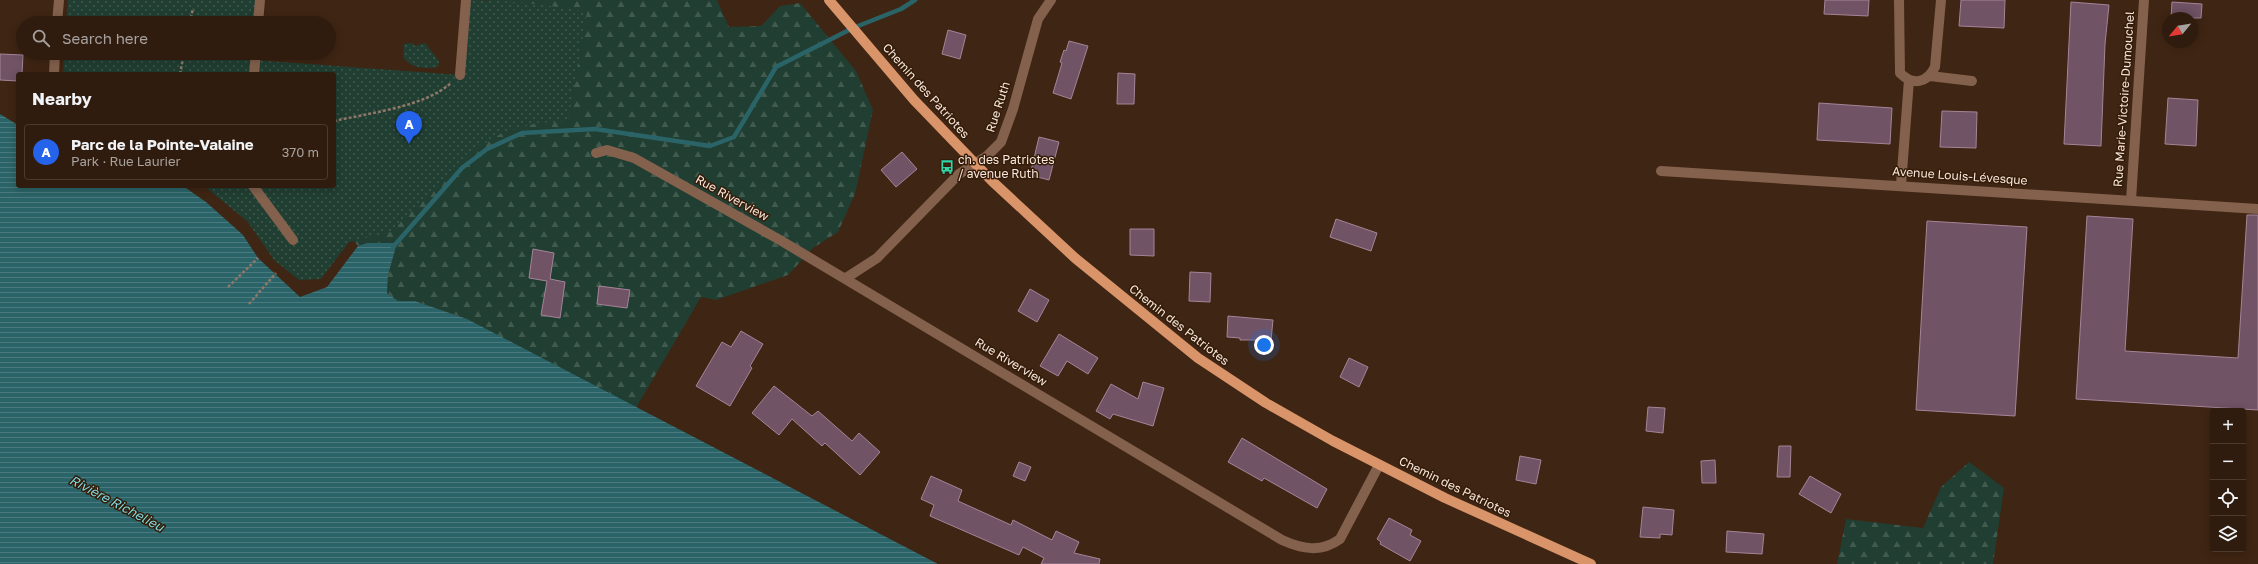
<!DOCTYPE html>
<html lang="en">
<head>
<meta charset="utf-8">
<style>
	body { margin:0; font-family:"Golos Text",sans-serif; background:#372517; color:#f1f3f6 }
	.controls { position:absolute; right:12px; bottom:12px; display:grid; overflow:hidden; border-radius:4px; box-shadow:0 2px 10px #0003 }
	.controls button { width:36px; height:36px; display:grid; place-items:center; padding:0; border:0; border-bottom:1px solid #4a3a2e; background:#2f1c0e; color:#f1f3f6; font:20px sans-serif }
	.compass { position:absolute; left:2162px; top:12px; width:36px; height:36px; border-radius:50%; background:#2f1c0e; box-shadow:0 2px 10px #0003; rotate:240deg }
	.you { position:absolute; left:1264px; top:345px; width:14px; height:14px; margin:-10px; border:3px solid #fff; border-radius:50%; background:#1a73e8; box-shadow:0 0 0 6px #1a73e833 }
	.badge { display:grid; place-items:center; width:26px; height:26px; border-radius:50%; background:#2563eb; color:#fff; font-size:13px; font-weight:700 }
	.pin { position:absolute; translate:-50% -33px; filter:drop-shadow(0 1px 2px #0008) }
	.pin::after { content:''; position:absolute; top:21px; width:14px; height:12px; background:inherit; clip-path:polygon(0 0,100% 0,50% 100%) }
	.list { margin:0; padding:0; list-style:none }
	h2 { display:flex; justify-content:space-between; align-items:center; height:52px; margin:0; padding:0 16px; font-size:17px }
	h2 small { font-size:13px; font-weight:400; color:#a7a19e }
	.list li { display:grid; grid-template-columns:26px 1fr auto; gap:12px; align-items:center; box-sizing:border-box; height:56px; margin:0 8px 8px; padding:0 8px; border:1px solid #4a3a2e; border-radius:4px }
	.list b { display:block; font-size:15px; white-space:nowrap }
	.list p { margin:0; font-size:13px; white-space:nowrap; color:#a7a19e }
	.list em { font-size:13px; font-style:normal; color:#a7a19e }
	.icon { flex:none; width:22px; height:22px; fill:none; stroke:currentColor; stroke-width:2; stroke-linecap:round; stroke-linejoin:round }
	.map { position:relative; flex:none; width:2258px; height:564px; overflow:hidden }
	.search { position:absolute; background:#2f1c0e; box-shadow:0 2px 10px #0003; left:16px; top:16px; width:320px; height:44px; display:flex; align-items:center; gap:10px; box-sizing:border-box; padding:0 14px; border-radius:22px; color:#a7a19e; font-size:15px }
	.panel { position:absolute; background:#2f1c0e; box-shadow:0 2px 10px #0003; left:16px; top:72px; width:320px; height:116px; border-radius:4px }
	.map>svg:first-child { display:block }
	.forest { fill:url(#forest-firs) }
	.park { fill:url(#park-dots) }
	.water { fill:url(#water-rules) }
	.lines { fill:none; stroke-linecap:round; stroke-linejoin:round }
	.stream { stroke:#2b6468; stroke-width:4.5 }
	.building { fill:#705365; stroke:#a58498 }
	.path { stroke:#8e7869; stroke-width:2.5; stroke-dasharray:3 2; stroke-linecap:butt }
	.minor { stroke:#83614d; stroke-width:10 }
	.major { stroke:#d9946a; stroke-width:10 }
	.labels { text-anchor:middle; stroke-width:3; stroke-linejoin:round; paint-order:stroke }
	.street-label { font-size:12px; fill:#f8e7dc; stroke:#341c09 }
	.poi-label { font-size:12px; fill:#f8e7dc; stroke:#341c09; text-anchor:start }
	.water-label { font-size:13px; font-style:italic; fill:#7ddae2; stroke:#341c09 }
</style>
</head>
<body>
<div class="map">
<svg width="2258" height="564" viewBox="0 0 2258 564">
	<defs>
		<pattern id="forest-firs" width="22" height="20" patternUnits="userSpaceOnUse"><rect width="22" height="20" fill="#203e31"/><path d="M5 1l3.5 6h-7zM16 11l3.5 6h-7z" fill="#415a4e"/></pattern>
		<pattern id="park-dots" width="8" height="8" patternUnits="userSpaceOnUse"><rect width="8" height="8" fill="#203e31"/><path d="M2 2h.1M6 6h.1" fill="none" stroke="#415a4e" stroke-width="1.8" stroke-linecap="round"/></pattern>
		<pattern id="water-rules" width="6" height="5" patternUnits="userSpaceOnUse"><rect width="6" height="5" fill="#2b6468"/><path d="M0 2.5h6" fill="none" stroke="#4a7a7d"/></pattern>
	</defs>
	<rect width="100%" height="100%" fill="#3f2513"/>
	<g class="forest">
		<polygon points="489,0 717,0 729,27 761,26 780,6 800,3 856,71 873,110 855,194 838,232 813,248 788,275 716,300 701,297 636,408 467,319 415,301 398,301 387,293 388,275 397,243 367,243 358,246 341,226 471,99"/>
		<polygon points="1969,462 2004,488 1993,564 1837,564 1846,519 1923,528 1941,487"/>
	</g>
	<g class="park">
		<polygon points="68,0 260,0 258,23 66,23"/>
		<path d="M466,0C506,0 547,4 587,12L568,121L537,123L502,133L466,155L391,232L349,242L321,279L299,280L274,260L247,221L204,186H334V74H63L64,53H256L255,60L460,75Z"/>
		<path d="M413,43L415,46L425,43L439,61L438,67C424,69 412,69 403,57L404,44Z"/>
	</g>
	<polygon class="water" points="0,114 18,125 18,186 183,186 206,202 243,235 258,258 300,297 327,287 358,246 367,243 397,243 388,275 387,293 398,301 415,301 467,319 938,564 0,564"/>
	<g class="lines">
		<polyline class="stream" points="393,247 462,168 487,149 522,133 595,129 710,146 734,137 776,67 853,28 901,9 915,0"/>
	</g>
	<g class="building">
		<polygon points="1825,0 1869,0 1868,16 1824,14"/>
		<polygon points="1961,0 2005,0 2004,28 1959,26"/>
		<polygon points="2071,2 2109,5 2105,44 2101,146 2064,144"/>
		<polygon points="2172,2 2202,4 2201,18 2171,18"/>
		<polygon points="948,30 966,35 960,59 942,54"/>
		<polygon points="1069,41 1088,46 1071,99 1053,93 1062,63 1060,62 1064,50 1066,51"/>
		<polygon points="0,54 23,55 22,74 18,74 18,81 0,80"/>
		<polygon points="1118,73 1135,74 1134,104 1117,104"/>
		<polygon points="2168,98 2198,100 2196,146 2165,144"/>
		<polygon points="1819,103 1892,108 1890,144 1817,140"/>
		<polygon points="1942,111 1977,112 1976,148 1940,147"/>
		<polygon points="1039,137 1059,142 1049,180 1030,175"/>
		<polygon points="902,152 917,169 896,187 881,170"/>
		<polygon points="2247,215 2258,215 2258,410 2076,399 2087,216 2133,219 2125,351 2238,358"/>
		<polygon points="1336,219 1377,233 1371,251 1330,237"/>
		<polygon points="1927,221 2027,227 2015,416 1916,410"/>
		<polygon points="1130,229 1154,229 1154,256 1130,255"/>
		<polygon points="533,249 554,253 550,279 565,282 560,318 541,315 547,281 529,278"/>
		<polygon points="1190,272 1211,273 1210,302 1189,301"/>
		<polygon points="599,286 630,290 627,308 597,304"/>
		<polygon points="1030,289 1049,300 1037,322 1018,311"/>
		<polygon points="1228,316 1273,320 1271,340 1240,340 1240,338 1227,337"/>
		<polygon points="741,331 763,344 750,366 752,368 730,406 696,386 722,342 731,347"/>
		<polygon points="1059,334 1098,358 1088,374 1067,361 1058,376 1040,366"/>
		<polygon points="1349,358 1368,367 1359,387 1340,377"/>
		<polygon points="1143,382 1164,388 1153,426 1113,414 1110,419 1096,411 1111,384 1138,399"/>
		<polygon points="774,386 812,416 818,411 852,441 859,433 880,452 860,475 825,443 822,446 792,419 779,435 752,413"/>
		<polygon points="1648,407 1665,408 1663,433 1646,431"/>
		<polygon points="1242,438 1327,489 1317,508 1264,478 1262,481 1228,462"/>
		<polygon points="1779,446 1791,446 1790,477 1777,477"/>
		<polygon points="1520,456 1541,460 1536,484 1516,480"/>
		<polygon points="1715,460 1716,483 1702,483 1701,461"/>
		<polygon points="1019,462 1031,467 1025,481 1013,476"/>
		<polygon points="931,476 962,490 958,501 1011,525 1013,520 1052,540 1056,531 1079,542 1074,553 1100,559 1099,564 1041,564 1044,558 1023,547 1019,555 930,516 934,505 921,499"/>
		<polygon points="1810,476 1841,494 1831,513 1799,494"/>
		<polygon points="1643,507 1674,510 1672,535 1660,534 1660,538 1640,537"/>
		<polygon points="1389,518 1412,530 1410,535 1421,541 1410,561 1380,544 1381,542 1377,539"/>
		<polygon points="1727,531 1764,534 1762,554 1726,552"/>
	</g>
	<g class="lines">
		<g class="path">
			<polyline points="190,23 193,8"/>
			<polyline points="180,74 184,53"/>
			<path d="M334,121C369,113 424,107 451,83"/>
			<polyline points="228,287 258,258"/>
			<polyline points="249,304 276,273"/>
		</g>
		<g class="minor">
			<path d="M1899,0L1900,73C1913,86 1927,83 1935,67L1941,0"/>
			<polyline points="57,23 59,0"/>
			<polyline points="258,23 260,0"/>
			<polyline points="54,74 55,53"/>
			<polyline points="254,74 256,53"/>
			<polyline points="460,75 466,0"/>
			<polyline points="1930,76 1972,81"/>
			<path d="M596,153L607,150L634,158L780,240L1282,540C1302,549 1321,553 1340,539L1379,465"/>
			<polyline points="1661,171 2258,209"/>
			<polyline points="1901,185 1909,80"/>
			<polyline points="253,186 293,240"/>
			<polyline points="2131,200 2144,0"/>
			<polyline points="846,278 877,258 959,174 987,156 1001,142 1013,109 1038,19 1051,0"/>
		</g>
		<polyline class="major" points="829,0 914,100 992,181 1075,258 1198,358 1266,403 1333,441 1445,498 1591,564"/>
	</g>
	<defs>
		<symbol id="bus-bare" viewBox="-9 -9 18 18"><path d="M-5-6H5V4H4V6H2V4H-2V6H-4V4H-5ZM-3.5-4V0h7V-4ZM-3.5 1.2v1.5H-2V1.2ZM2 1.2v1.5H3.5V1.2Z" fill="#30d4aa" stroke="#341c09" stroke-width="2.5" paint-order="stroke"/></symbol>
	</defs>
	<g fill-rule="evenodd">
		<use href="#bus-bare" x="937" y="157" width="20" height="20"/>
	</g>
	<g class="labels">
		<g class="street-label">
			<text transform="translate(926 91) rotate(48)" y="4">Chemin des Patriotes</text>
			<text transform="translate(2124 99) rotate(-86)" y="4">Rue Marie-Victoire-Dumouchel</text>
			<text transform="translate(998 107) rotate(-72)" y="4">Rue Ruth</text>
			<text transform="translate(1960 176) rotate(4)" y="4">Avenue Louis-Lévesque</text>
			<text transform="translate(732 198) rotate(29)" y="4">Rue Riverview</text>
			<text transform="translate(1179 325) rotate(38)" y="4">Chemin des Patriotes</text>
			<text transform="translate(1011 362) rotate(31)" y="4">Rue Riverview</text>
			<text transform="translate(1455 487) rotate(26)" y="4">Chemin des Patriotes</text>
		</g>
		<g class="poi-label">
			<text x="958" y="164">ch. des Patriotes<tspan x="958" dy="14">/ avenue Ruth</tspan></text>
		</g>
		<g class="water-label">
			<text transform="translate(117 503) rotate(28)" y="5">Rivière Richelieu</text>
		</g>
	</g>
</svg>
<div class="controls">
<button>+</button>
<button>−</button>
<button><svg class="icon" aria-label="locate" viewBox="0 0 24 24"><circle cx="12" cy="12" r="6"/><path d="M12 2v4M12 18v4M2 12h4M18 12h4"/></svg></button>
<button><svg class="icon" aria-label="layers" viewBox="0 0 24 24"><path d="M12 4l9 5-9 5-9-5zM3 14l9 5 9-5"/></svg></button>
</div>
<svg class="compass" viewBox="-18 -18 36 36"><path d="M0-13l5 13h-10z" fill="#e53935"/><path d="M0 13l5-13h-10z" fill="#a7a19e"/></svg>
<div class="you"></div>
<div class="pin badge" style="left:409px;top:144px">A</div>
<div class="search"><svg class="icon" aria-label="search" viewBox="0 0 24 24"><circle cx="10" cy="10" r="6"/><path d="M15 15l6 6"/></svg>Search here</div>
<section class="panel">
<h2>Nearby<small></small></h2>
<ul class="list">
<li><span class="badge">A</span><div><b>Parc de la Pointe-Valaine</b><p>Park · Rue Laurier</p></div><em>370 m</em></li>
</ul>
</section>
</div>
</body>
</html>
